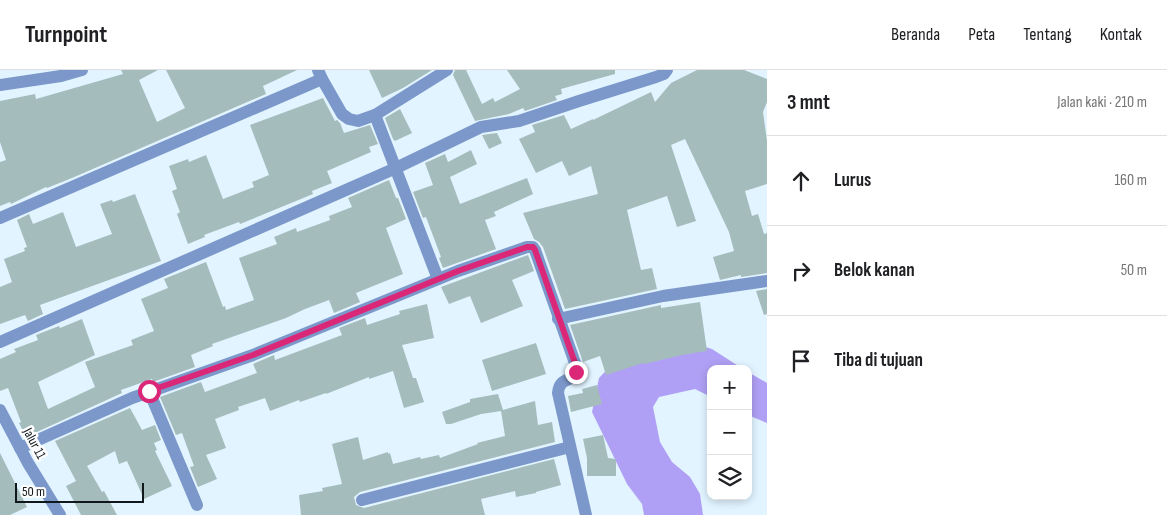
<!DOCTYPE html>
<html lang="id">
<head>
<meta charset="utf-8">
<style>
	body { margin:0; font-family:"Sofia Sans Condensed",sans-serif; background:#f2f2f2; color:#202124 }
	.controls { position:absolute; right:15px; bottom:15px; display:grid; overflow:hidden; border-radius:10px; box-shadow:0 2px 8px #0003 }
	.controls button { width:45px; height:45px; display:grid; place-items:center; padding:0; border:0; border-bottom:1px solid #e0e0e0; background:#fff; color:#202124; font:25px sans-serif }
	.scale { position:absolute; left:15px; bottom:12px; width:129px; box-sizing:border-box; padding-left:5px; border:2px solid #11181b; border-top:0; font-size:14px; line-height:18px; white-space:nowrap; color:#11181b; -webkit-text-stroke:4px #fefefe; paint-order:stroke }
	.stop { position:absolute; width:15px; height:15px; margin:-11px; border:4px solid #db2777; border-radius:50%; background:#fff }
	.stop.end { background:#db2777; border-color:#fff; box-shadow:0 1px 5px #0008 }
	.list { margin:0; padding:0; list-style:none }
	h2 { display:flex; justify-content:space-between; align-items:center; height:65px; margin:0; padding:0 20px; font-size:21px }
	h2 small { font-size:16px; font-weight:400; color:#757577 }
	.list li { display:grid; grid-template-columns:32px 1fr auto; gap:15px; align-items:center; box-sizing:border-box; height:90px; padding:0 20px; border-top:1px solid #e0e0e0 }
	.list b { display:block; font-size:19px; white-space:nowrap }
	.list em { font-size:16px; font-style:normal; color:#757577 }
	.icon { flex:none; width:28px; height:28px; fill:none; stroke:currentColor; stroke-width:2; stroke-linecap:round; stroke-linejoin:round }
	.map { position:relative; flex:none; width:767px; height:445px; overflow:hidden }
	header { display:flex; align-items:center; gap:30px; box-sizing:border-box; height:70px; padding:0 25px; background:#fff; border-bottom:1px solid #e0e0e0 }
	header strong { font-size:24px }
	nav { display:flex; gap:28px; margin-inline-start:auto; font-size:18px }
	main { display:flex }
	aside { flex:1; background:#fff }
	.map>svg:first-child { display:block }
	.water { fill:#b0a0f5 }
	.building { fill:#a5bcbd }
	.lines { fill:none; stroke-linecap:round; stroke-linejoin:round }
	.street { stroke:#7c98ca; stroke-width:12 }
	.route { stroke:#db2777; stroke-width:6 }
	.labels { text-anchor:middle; stroke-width:5; stroke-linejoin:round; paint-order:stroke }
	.street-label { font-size:14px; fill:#11181b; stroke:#fefefe }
</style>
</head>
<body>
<header>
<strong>Turnpoint</strong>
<nav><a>Beranda</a><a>Peta</a><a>Tentang</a><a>Kontak</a></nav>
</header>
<main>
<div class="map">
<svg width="767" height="445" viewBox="0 0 767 445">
	<rect width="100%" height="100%" fill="#e1f4ff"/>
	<g class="water">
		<polygon points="689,272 712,279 743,299 711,299 711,327 695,319 659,327 653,337 660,372 672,392 690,407 700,424 703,445 644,445 642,434 627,414 592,342 599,308 615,291"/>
		<polygon points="748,302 767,313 767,353 748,345"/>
	</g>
	<g class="building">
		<polygon points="121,0 158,0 139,10 157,52 185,38 166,0 297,0 263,16 266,24 72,108 47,118 46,117 11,134 10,132 0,136 0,92 6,90 0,72 0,31 35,24 36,29 123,4"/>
		<polygon points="369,0 432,0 403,18 382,28"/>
		<polygon points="455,0 466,0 482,34 493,28 495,32 520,19 507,0 615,0 615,4 561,19 562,24 555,26 557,30 525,41 523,38 509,44 475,51 453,5"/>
		<polygon points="697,0 744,0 767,9 767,32 763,42 767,71 767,114 745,121 752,146 758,144 764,164 767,163 767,203 741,207 741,205 720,210 713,187 734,181 729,162 685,69 671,75 696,151 677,157 667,126 627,140 641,200 652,198 657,219 565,239 543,177 539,172 534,169 523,143 598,124 591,96 569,106 562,91 536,103 519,69 535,62 532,55 564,45 571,59 593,49 593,50 651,22 655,32 671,13"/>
		<polygon points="323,28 335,51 337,50 340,53 344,63 370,55 378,74 369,77 371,82 327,101 332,113 312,121 313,124 240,154 239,152 204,165 205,167 188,174 177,144 180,142 172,121 177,119 169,96 188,89 189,92 206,85 223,129 254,117 252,112 269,105 250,55"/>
		<polygon points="400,39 412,63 395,71 393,69 385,48"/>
		<polygon points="497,63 502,73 489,79 482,65"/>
		<polygon points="471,80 477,94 450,107 460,134 527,108 533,124 494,142 496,146 485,150 496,179 443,198 439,188 441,187 426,147 423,148 413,122 433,115 425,93 445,84 448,92"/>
		<polygon points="389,110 396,128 398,128 406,149 386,158 403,204 356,223 360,232 334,243 329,230 305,239 286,248 212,274 213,276 191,285 195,297 153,312 152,309 121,320 122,323 26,367 19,353 21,352 8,318 0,321 0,289 16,282 14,279 38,270 36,265 59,256 60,258 82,249 95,285 38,312 48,339 95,317 85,292 133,275 131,270 154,261 141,229 168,218 164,209 206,192 223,237 225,236 226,240 254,230 239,188 277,174 274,167 296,158 297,162 330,150 329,146 352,137 348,128"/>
		<polygon points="135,124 161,191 40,235 43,244 28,251 25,245 0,254 0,217 12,212 4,189 25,181 24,178 27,177 17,150 29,144 33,154 63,142 76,177 112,164 100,134 112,130 113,132"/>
		<polygon points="528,185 534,201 512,210 523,236 481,253 470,226 449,234 441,217"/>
		<polygon points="767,219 767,244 764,245 756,221"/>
		<polygon points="700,232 707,281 682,285 644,294 643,293 606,305 600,286 583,292 570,255 661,235 661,238"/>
		<polygon points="427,234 434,268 402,275 413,308 416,308 424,332 404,338 393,301 369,309 369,307 326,324 326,323 300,332 299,330 270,341 265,328 238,337 239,340 215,349 226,378 206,385 217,409 198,417 190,397 194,396 182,363 176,365 160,327 201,312 205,322 257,303 253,294 274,285 275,290 342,265 339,258 365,248 367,255 400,244 399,241"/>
		<polygon points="536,273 546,304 492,321 482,290"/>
		<polygon points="597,315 602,334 571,342 568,326 583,323 582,319"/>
		<polygon points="498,324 503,340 535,331 538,355 552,352 555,372 360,422 354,427 356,435 364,438 554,389 561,415 536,422 536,423 516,427 515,421 481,429 485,445 301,445 299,425 323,421 322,418 342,414 332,374 358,367 363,390 388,382 388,384 390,383 393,394 420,387 421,389 439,385 440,388 478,374 477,373 505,366 501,341 481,344 451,354 446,354 442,342 470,332 470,329"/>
		<polygon points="130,338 142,360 155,355 161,370 154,373 157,380 155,381 172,416 144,429 127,391 119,394 115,381 87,396 102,422 104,421 117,445 81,445 66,416 76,411 55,371"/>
		<polygon points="603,365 608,388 616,389 616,406 587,406 587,388 583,369"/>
		<polygon points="0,383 27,437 10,445 0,445"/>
	</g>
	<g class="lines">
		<g class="street">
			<polyline points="318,0 322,9 342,44 349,49 358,51 375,45 447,0"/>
			<polyline points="0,15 61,6 82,0"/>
			<polyline points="375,45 438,209"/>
			<polyline points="0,148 322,9"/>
			<polyline points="558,249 663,226 767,211"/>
			<polyline points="0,272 396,98 481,57 519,51 579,31 656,7 664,4 667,0"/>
			<polyline points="149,321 197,435"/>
			<polyline points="0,340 28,393 60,445"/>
			<path d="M20,378L132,328L253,285L458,201L527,177H533L535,180L575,293L576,302L574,307C564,311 559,312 558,323L586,445"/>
			<polyline points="362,430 570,377"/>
		</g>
	</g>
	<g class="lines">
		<polyline class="route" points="149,321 253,285 458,201 527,177 533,177 535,180 575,293 576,302"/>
	</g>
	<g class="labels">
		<g class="street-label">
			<text transform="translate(35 373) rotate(62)" y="5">Jalur 11</text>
		</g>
	</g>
</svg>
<div class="controls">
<button>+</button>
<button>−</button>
<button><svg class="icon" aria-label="layers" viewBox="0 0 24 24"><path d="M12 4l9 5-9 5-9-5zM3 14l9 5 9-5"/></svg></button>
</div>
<div class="scale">50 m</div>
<div class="stop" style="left:149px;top:321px"></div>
<div class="stop end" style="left:576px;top:302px"></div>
</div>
<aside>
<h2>3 mnt<small>Jalan kaki · 210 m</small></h2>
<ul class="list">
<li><svg class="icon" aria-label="ahead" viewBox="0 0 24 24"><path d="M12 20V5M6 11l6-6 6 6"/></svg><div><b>Lurus</b></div><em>160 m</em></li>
<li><svg class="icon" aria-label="right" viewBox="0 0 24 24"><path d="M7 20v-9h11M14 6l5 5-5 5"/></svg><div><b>Belok kanan</b></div><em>50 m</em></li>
<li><svg class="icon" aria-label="arrive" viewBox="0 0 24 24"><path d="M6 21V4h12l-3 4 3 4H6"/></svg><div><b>Tiba di tujuan</b></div></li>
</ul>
</aside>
</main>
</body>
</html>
